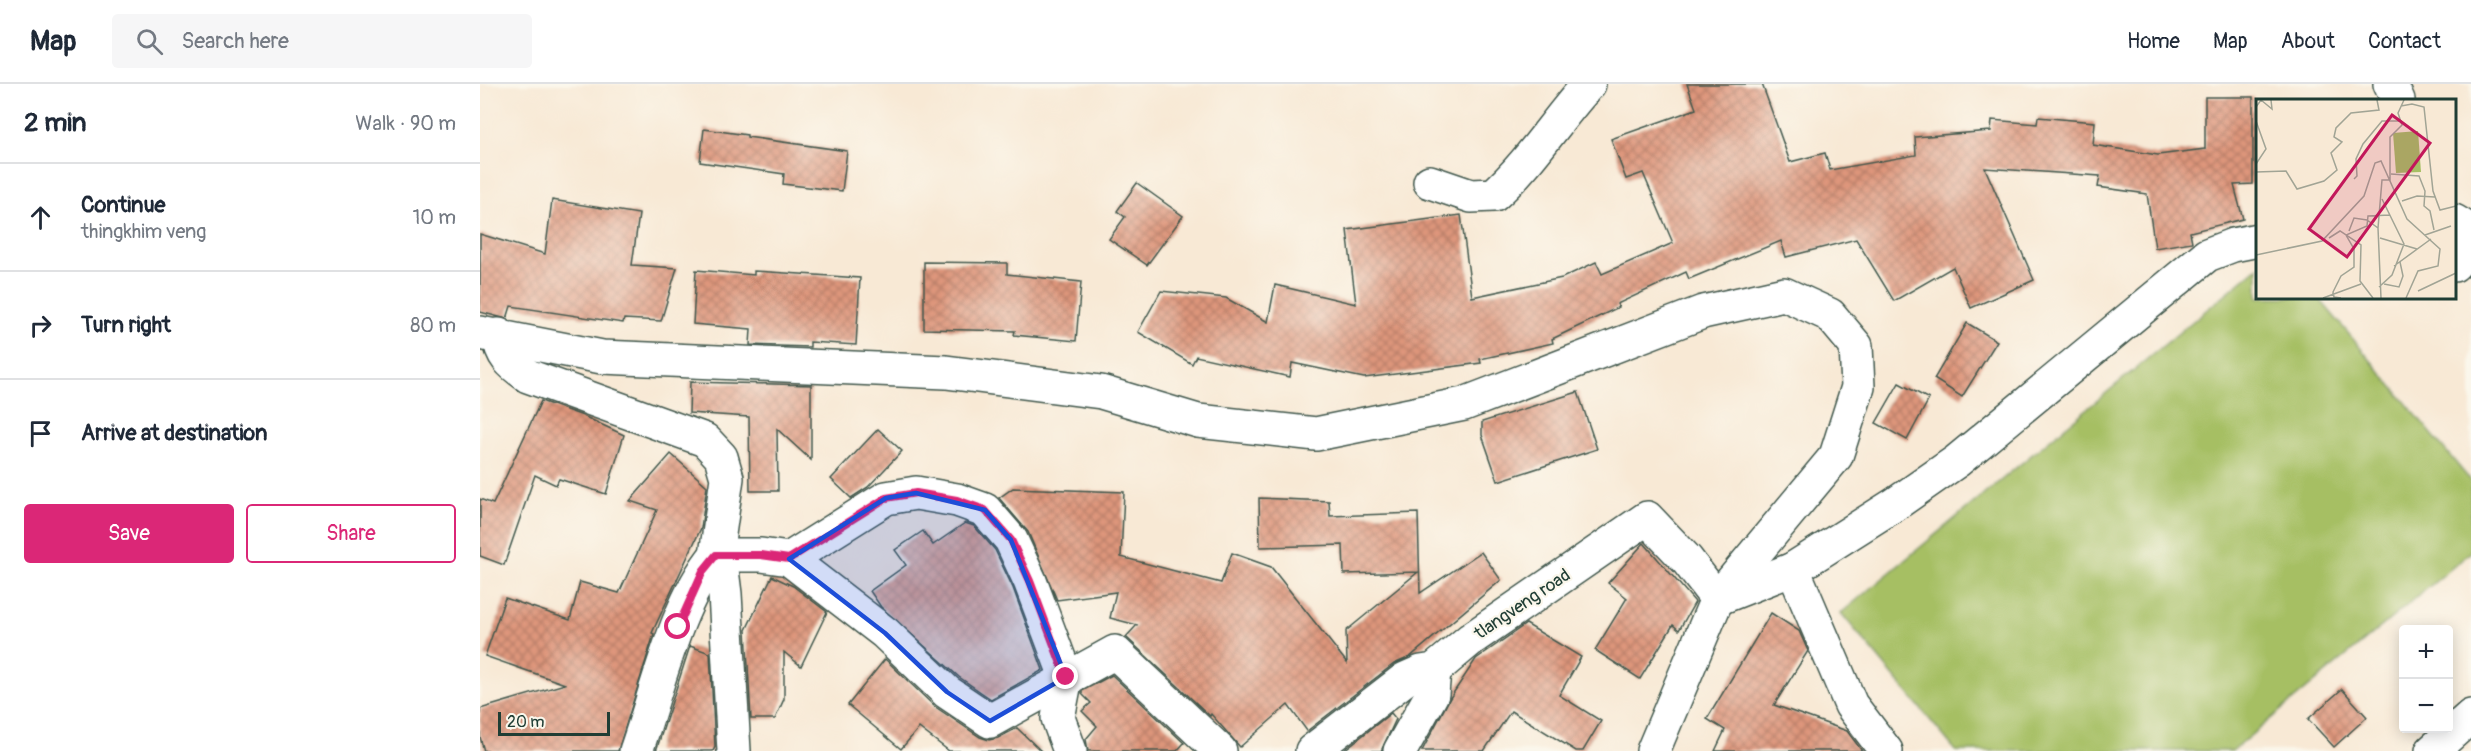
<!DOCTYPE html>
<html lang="en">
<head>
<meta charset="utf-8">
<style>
	body { margin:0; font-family:Pangolin,sans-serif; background:#f6f6f7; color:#1f2937 }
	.controls { position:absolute; right:18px; bottom:18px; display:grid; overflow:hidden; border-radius:6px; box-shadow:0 3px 15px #0003 }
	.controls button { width:54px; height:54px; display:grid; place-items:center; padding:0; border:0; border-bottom:2px solid #e0e1e3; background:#fff; color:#1f2937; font:30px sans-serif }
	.scale { position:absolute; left:18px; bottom:15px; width:112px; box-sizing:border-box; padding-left:6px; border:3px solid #1f3d34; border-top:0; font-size:16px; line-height:21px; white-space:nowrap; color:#1f3d34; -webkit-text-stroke:4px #fbf7ec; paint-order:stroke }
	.stop { position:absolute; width:18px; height:18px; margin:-14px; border:4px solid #db2777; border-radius:50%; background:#fff }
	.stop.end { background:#db2777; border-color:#fff; box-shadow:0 2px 6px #0008 }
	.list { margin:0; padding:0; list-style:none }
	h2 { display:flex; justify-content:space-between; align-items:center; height:78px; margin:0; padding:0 24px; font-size:26px }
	h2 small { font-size:20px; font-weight:400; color:#747a83 }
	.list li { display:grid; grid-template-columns:39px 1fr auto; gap:18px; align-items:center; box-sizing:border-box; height:108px; padding:0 24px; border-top:2px solid #e0e1e3 }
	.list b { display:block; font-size:22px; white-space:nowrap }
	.list p { margin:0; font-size:20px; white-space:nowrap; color:#747a83 }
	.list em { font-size:20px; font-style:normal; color:#747a83 }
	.actions { display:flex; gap:12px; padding:18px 24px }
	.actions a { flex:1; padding:14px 0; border:2px solid #db2777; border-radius:6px; text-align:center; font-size:21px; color:#db2777 }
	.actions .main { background:#db2777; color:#fff }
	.icon { flex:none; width:33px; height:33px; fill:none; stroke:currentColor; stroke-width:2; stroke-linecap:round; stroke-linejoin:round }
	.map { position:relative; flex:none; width:1991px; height:667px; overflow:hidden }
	header { display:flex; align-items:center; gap:36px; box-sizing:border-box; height:84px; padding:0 30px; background:#fff; border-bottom:2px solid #e0e1e3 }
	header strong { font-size:28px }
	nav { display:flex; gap:33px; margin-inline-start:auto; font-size:21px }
	.search { width:420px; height:54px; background:#f6f6f7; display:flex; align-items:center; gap:15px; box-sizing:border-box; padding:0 21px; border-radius:6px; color:#747a83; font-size:22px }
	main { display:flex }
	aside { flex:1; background:#fff }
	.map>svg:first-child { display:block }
	.green { fill:#a6bf64; stroke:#627e4c; stroke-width:1.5 }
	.building { fill:url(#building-cross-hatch) }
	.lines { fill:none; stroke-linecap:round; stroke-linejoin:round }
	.minor-casing { stroke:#40574c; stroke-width:36 }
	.trunk-casing { stroke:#40574c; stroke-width:36 }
	.minor { stroke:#fff; stroke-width:33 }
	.trunk { stroke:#fff; stroke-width:33 }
	.route { stroke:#db2777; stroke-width:8 }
	.marked { fill:#1d4ed8; fill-opacity:0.2; stroke:#1d4ed8; stroke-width:4.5; stroke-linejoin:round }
	.labels { text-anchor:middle; stroke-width:4.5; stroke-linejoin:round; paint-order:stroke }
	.street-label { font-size:18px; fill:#1f3d34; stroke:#fbf7ec }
	.inset-road { fill:none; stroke:#a1a495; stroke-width:1.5 }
	.view { fill:#c2185b; fill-opacity:0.15; stroke:#c2185b; stroke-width:3 }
	.inset-edge { fill:none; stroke:#1f3d34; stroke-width:3 }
</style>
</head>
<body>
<header>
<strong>Map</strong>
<div class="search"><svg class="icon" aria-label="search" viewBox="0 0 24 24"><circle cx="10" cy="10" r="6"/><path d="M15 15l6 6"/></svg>Search here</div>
<nav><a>Home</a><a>Map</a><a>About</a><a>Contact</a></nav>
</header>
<main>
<aside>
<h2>2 min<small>Walk · 90 m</small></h2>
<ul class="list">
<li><svg class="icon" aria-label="ahead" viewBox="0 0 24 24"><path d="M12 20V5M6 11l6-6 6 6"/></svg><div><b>Continue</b><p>thingkhim veng</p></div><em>10 m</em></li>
<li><svg class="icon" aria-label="right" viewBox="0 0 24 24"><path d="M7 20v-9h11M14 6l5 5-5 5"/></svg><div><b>Turn right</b></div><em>80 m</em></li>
<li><svg class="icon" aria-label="arrive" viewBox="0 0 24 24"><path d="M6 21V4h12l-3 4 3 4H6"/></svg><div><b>Arrive at destination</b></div></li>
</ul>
<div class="actions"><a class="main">Save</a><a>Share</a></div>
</aside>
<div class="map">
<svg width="1991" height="667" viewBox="0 0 1991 667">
	<defs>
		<pattern id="building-cross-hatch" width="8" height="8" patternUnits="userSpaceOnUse" patternTransform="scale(1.5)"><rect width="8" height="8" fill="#de967c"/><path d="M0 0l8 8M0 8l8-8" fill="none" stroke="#b37c66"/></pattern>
	</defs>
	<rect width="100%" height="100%" fill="#fbf7ec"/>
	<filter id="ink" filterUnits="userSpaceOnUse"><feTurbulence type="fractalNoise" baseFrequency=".0167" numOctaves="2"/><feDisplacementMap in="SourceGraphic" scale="12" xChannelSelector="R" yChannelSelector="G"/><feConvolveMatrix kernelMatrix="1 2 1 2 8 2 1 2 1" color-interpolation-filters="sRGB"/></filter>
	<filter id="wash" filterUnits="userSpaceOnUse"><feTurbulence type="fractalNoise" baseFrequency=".008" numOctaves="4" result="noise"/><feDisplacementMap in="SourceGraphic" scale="24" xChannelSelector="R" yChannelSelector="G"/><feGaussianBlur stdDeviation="1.35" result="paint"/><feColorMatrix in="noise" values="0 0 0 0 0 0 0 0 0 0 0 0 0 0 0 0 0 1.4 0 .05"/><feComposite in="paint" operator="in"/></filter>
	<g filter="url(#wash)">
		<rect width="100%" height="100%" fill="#f8e9d5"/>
		<polygon class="green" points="1778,183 1778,213 1838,213 1991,397 1991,468 1752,667 1476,667 1361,529"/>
		<g id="blocks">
			<g class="building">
				<polygon points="1207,0 1282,0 1310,78 1345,69 1350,86 1436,71 1435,53 1511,47 1512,36 1557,40 1558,33 1615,38 1613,61 1678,71 1725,65 1725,13 1773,13 1773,100 1754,101 1763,135 1710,148 1712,158 1675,164 1667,110 1618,103 1620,92 1505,84 1554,196 1491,224 1473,183 1414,217 1376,155 1306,173 1301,157 1209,195 1206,188 1137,220 1139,223 1072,255 1073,259 1000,275 1001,279 884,294 812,279 810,293 716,272 712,280 658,248 681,207 746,214 788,238 795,201 876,220 867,146 981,131 992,213 1082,194 1116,178 1122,190 1193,159 1163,89 1146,95 1131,55 1216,25"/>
				<polygon points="224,45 267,51 267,53 367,67 362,107 303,100 304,90 220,78"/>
				<polygon points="657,99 703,132 667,181 629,155 645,133 637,127"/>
				<polygon points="72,116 159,130 152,181 197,184 181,237 144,235 143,239 31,222 27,235 0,228 0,150 65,170"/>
				<polygon points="444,178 527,179 527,190 601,198 596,257 534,251 535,247 444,245"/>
				<polygon points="216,186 274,191 274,187 380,194 376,261 330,258 330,263 270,261 271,245 213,240"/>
				<polygon points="1487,239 1517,257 1482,313 1454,295"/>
				<polygon points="210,298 331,301 331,376 297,345 298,407 270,407 269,333 209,329"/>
				<polygon points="1419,299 1449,315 1427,356 1396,339"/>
				<polygon points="1098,308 1117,365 1018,397 1002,351 1002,338"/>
				<polygon points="61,317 103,332 144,351 126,410 79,395 76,401 55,391 24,481 0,472 0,415 13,420"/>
				<polygon points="398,345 422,367 388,403 371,414 351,395"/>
				<polygon points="191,370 227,402 221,444 172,549 174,550 138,667 4,667 0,653 0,625 85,600 5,572 25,514 90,536 100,498 139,509 177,426 150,417"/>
				<polygon points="533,404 644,408 641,473 741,499 752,469 791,483 867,579 866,547 938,488 864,490 863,461 780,463 779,414 849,417 850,432 938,429 940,509 1001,468 1021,496 930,573 914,580 827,647 808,621 760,663 731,630 730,632 646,553 657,541 630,534 636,508 577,516 548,448 519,414"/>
				<polygon points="485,439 494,442 515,466 533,504 563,586 511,615 479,593 401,523 390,507 426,481 415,466 443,447 453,461"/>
				<polygon points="1164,459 1215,518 1199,546 1193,541 1160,595 1115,566 1147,514 1128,499"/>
				<polygon points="292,492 313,502 347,528 321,582 304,568 304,615 295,635 271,635 266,546"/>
				<polygon points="1291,529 1319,547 1328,567 1294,621 1367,647 1382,667 1235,667 1245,646 1227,635"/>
				<polygon points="1046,540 1101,573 1079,611 1121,637 1103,667 1096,667 1031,627 1004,667 942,667 970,614 996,575"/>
				<polygon points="210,562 230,569 235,663 233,667 176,667"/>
				<polygon points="405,575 454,622 500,653 509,656 518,654 537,644 561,667 469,667 439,644 421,665 368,621"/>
				<polygon points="632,591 704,659 697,667 608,667 606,655 617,642 602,627 611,619 602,610 602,607"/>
				<polygon points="1862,605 1887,633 1854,663 1828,635"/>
				<polygon points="911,629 916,635 901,667 863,667"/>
			</g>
		</g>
	</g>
	<g filter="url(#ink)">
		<use href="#blocks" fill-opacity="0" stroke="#40574c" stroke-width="1.5"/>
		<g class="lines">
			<defs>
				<g id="minor">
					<polyline points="1910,0 1918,16"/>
					<path d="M950,98L991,112L1014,111C1050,79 1076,36 1109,0"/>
					<polyline points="1974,137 1991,147"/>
					<polyline points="1974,181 1991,163"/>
					<path d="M19,251C21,272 31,280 48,292L225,356L241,373L247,394L236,471L242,486L245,510L254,667"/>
					<polyline points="309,475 406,414 436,409 477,416 505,426 531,456 550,497 586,593 578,634 590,667"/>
					<polyline points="1313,485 1371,621 1406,667"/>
					<path d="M156,667C177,607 196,519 236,471H281L309,475L405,549L467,608L510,637L635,568L740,667"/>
					<polyline points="832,667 925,595 941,588 954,586 991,555 1167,434 1207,476 1237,515 1313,485 1414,421 1477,377 1727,171 1753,161 1778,156"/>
					<polyline points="920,667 952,610 954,586"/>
					<polyline points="1952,667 1991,632"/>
				</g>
				<polyline id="trunk" points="0,249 122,273 466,288 621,308 718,337 836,350 984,320 1223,228 1304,210 1350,231 1376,262 1378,303 1356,372 1237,515 1173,667"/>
			</defs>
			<use href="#minor" class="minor-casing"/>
			<use href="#trunk" class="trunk-casing"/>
			<use href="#minor" class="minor"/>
			<use href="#trunk" class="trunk"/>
		</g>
	</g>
	<g class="lines" filter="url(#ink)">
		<polyline class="route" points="198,543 223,487 236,471 281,471 309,475 406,414 436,409 477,416 505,426 531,456 550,497 586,593"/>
	</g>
	<path class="marked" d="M436,409L505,426L531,456L586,593L510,637L467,608L405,549L309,475L406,414Z"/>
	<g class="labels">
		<g class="street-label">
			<text transform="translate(1042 520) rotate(-34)" y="6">tlangveng road</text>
		</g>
	</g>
	<g transform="translate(1776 15)">
		<rect width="200" height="200" fill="#f8e9d5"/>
		<path d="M162,32L165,73L140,74L137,34Z" fill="#a6bf64"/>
		<path class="inset-road" d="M145,7L156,5L168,8L177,92L184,111L200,107M0,8L5,1L16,10L15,1M0,22L10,50L0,65M0,73L30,72L41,90L68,82L81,71L75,54L86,43L78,38L80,29L95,14L123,11L121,1M135,75L163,77L169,92L168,107L174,112L178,131M98,80L101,77L100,60L107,45L126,22H144M146,102L161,97L179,98M93,132L98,119L111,121L122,129M169,136L195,127M73,139L84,132L105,146L104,182L117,199M124,139L161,150M0,156L66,142L108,97L119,64L125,62L151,120L184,150L182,167L162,172L150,199M138,167L175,140M128,185L143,188L147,177L144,163M123,188L136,176L148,145L126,100M162,192L200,174M67,199L105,185M85,199L78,198L77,193L85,177L98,168V150L90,136L111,127L112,117L134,116M125,199L122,129L126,81H134V38L146,26L142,14L148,1"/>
		<path class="view" d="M136,16L174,44L91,158L53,130Z"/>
		<rect width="200" height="200" class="inset-edge"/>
	</g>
</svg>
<div class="controls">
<button>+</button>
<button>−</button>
</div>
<div class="scale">20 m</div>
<div class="stop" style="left:198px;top:543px"></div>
<div class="stop end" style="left:586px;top:593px"></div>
</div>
</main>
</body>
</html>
